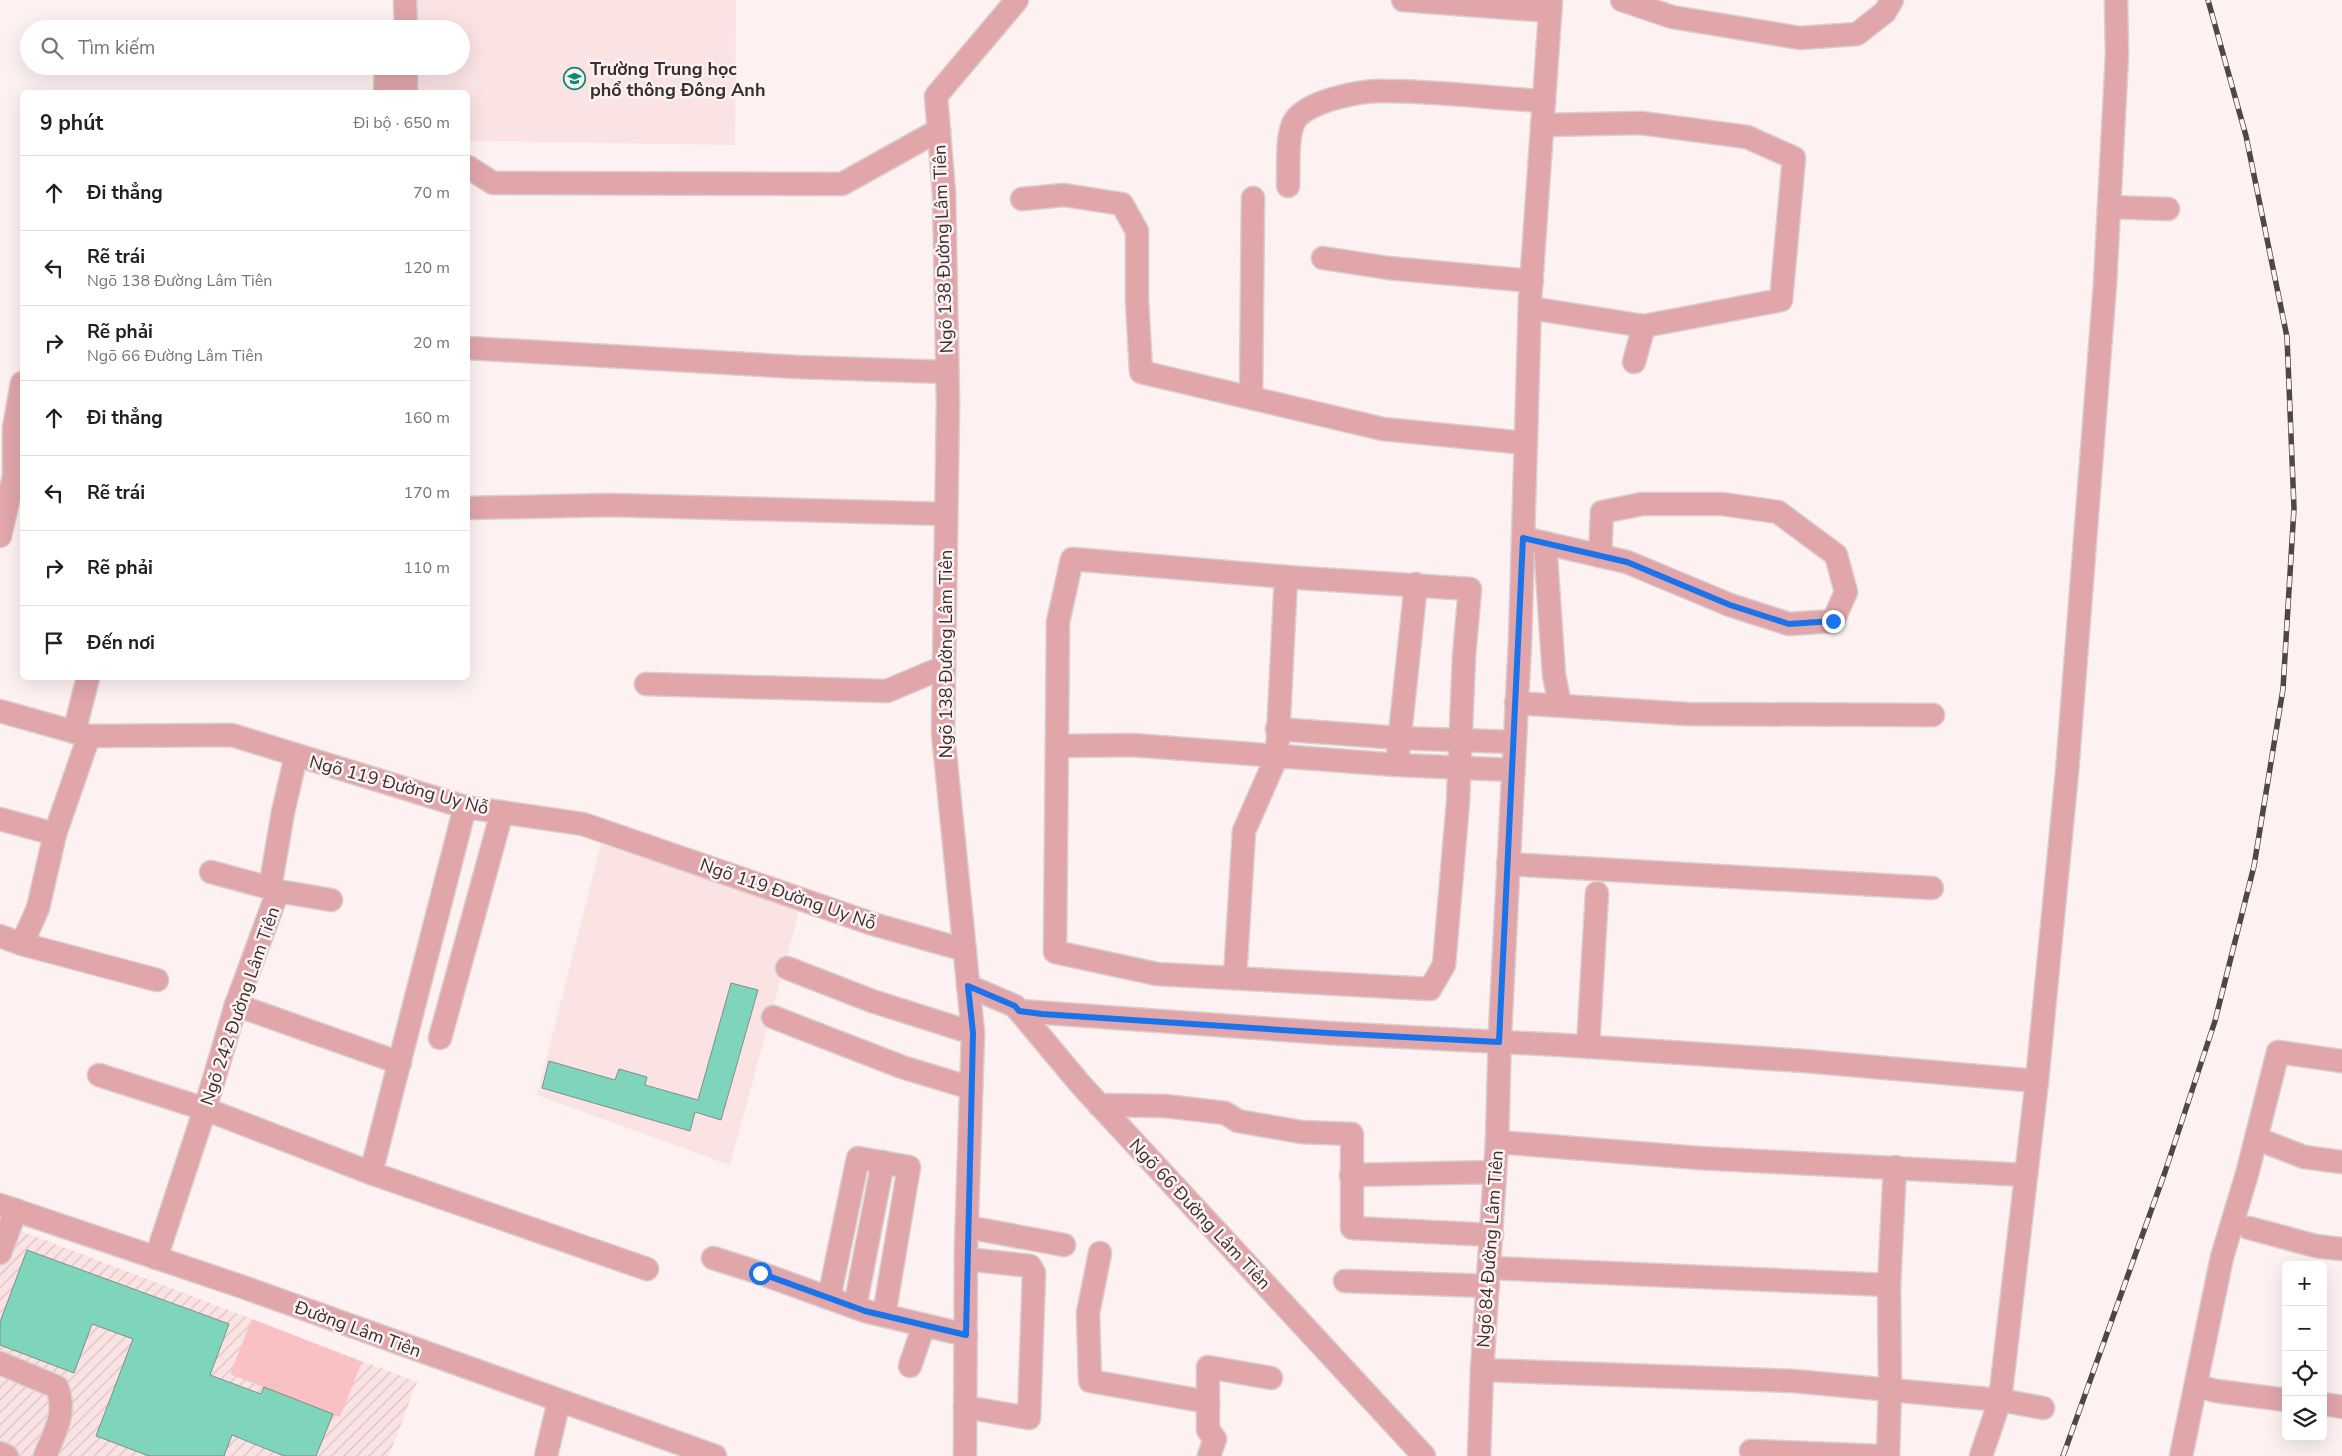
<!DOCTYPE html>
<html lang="vi">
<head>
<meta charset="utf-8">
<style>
	body { margin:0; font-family:"Nunito Sans",sans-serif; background:#f6f6f6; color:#202124 }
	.controls { position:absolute; right:15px; bottom:15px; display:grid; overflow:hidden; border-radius:8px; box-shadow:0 5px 20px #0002 }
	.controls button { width:45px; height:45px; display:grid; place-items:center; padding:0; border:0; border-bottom:1px solid #e0e0e0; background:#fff; color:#202124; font:25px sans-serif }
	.stop { position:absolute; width:15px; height:15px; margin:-11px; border:4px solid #1a73e8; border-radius:50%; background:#fff }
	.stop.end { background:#1a73e8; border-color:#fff; box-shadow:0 1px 5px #0008 }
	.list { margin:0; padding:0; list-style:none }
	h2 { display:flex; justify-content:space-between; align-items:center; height:65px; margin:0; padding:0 20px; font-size:21px }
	h2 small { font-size:16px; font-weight:400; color:#757577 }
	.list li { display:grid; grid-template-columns:32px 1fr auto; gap:15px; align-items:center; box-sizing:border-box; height:75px; padding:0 20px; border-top:1px solid #e0e0e0 }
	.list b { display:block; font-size:19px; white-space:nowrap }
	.list p { margin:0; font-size:16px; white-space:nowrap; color:#757577 }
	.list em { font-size:16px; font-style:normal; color:#757577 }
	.icon { flex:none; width:28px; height:28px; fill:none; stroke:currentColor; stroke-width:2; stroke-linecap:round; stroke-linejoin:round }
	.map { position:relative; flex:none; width:2342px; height:1456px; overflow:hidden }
	.search { position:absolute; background:#fff; box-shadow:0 5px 20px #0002; left:20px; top:20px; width:450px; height:55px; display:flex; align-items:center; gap:12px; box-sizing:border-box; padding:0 18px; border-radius:28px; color:#757577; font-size:19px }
	.panel { position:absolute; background:#fff; box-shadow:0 5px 20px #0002; left:20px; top:90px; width:450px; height:590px; border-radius:8px }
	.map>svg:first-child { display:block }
	.built { fill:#fbe3e4 }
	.industrial { fill:url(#industrial-furrows) }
	.pitch { fill:#f9c1c4 }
	.building { fill:#7ed5bc; stroke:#7d8f89 }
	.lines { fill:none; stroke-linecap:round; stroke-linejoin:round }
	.minor-casing { stroke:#dacece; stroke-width:25 }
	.minor { stroke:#e0a6aa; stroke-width:22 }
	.rail-casing { stroke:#4f4647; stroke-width:5.5 }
	.rail { stroke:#fef1f1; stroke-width:4; stroke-dasharray:11; stroke-linecap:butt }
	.route { stroke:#1a73e8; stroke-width:6 }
	.labels { text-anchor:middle; stroke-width:5; stroke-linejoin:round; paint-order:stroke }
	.poi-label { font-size:18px; font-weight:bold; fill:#372f30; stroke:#fef1f1; text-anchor:start }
	.street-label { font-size:18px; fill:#372f30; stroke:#fef1f1 }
</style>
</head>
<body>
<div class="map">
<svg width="2342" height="1456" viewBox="0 0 2342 1456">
	<defs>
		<pattern id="industrial-furrows" width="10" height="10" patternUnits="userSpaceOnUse" patternTransform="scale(1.25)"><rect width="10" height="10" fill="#fbe3e4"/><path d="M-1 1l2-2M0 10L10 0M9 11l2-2" fill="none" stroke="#d8c3c4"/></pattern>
	</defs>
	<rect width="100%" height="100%" fill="#fef1f1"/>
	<g class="built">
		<polygon points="413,0 736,0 735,145 468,141 468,92 412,92 413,66 461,66 461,29 413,29"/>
		<polygon points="601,844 800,908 730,1165 537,1095"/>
	</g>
	<polygon class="industrial" points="0,1223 417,1382 389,1456 0,1456"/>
	<polygon class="pitch" points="252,1319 362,1362 340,1417 230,1374"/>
	<g class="building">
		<polygon points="731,983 758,990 721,1120 695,1112 690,1131 542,1088 549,1061 615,1080 619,1069 647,1077 645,1085 698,1100"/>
		<polygon points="27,1250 229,1324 210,1375 261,1394 264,1387 333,1414 316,1456 284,1456 232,1435 224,1456 149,1456 96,1436 133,1339 92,1324 74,1373 0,1345 0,1322"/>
	</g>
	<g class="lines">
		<defs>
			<g id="minor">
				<polyline points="405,0 406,29"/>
				<polyline points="1403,0 1550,11"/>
				<polyline points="1622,0 1672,17 1800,38 1857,34 1885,12 1892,0"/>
				<polyline points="406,66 406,92"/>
				<polyline points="385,92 386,66"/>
				<polyline points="468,167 493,183 842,184 939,130"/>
				<path d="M1288,186C1289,169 1286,136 1294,122C1305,101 1362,90 1384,91C1437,91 1491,98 1544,101"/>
				<polyline points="1022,199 1064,195 1122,204 1137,231 1137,300 1141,372 1383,429 1526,443"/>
				<polyline points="2109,207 2168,209"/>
				<polyline points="1323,258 1388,268 1532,281"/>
				<polyline points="1530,308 1644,326 1781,300 1794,158 1747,137 1641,123 1542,125"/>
				<polyline points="468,348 797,367 947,372"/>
				<polyline points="1634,362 1644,326"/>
				<polyline points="1251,397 1253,198"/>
				<polyline points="468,508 610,505 946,514"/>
				<polyline points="0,536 14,476 14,428 22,383"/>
				<polyline points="1523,538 1627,562 1730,605 1789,624 1833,621 1846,592 1836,555 1778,512 1722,504 1642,504 1602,512 1600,556"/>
				<polyline points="1545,543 1554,675 1560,705"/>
				<polygon points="1072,559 1286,577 1470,589 1464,656 1458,802 1444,965 1430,989 1157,974 1055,952 1058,622"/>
				<polyline points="646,684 887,691 944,667"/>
				<polyline points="1516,703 1687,714 1933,715"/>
				<polyline points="0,711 89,736 232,735 465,807 583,824 873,924 965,950"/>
				<polyline points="1277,729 1399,738 1513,742"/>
				<polyline points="74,732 88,678"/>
				<polyline points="1057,746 1132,745 1398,765 1513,770"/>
				<polyline points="1398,753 1416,584"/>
				<polyline points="0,819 55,834 89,736"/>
				<polyline points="55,834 38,908 22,944 157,980"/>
				<polyline points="1508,864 1932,888"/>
				<polyline points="211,872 270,888"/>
				<polyline points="278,891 331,900"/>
				<polyline points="0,936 22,944"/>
				<polyline points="787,968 872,1001 973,1033"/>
				<polyline points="1235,978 1244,831 1277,756 1286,577"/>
				<polyline points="968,986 1015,1006 1081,1085 1424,1456"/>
				<polyline points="236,1005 400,1063"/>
				<polyline points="1019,1011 1328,1033 1562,1045 1805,1061 2037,1081"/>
				<polyline points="773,1017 902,1067 971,1088"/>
				<polyline points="440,1038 502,812"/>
				<polyline points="1588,1047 1597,893"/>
				<polyline points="99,1075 205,1109 371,1173 465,807"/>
				<polyline points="1099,1105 1165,1106 1225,1113 1238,1121 1301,1132 1352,1134 1352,1228 1492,1235"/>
				<polyline points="1497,1142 1699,1158 2026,1175"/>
				<polyline points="2268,1143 2304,1157 2342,1162"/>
				<polyline points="371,1173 647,1269"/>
				<polyline points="1351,1175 1495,1172"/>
				<polyline points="0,1205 243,1287 715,1456"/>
				<polyline points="967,1227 1064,1245"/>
				<polyline points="2249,1228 2316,1246 2342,1249"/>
				<polyline points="0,1253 16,1210"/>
				<polyline points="1100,1253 1088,1313 1090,1381 1208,1402"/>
				<polyline points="156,1258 205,1109 236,1005 278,891 270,888 283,812 296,756"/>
				<polyline points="713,1258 760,1273 865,1311 966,1335"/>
				<polyline points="1490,1268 1889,1285"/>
				<polyline points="1345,1281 1488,1286"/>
				<polyline points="829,1298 858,1158 909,1167 884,1315"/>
				<polyline points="855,1307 883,1162"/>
				<path d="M0,1363L57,1387C67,1412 55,1432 45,1456"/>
				<polyline points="910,1366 924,1325"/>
				<polyline points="1482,1370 1793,1381 2000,1400 2043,1408"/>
				<polyline points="2197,1386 2216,1391 2286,1400"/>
				<polyline points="2323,1404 2342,1407"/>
				<polyline points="965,1407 1029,1418 1034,1273 1030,1266 966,1259"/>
				<polyline points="1751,1451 1880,1456"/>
				<polyline points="0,1453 7,1456"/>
				<polyline points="546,1456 559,1401"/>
				<polyline points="965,1456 966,1248 973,1033 943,733 948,402 944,193 936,96 1017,0"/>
				<polyline points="1209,1456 1215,1439 1208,1430 1208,1367 1271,1378"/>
				<polyline points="1479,1456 1482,1370 1497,1142 1500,1032 1520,642 1530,300 1551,0"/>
				<polyline points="1888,1456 1890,1389 1889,1285 1895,1167"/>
				<polyline points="1981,1456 2000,1400 2037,1081 2067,772 2105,284 2117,55 2116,0"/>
				<polyline points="2181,1456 2222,1257 2247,1174 2278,1052 2342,1061"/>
			</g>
		</defs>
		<use href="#minor" class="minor-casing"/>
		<use href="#minor" class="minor"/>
		<defs>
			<polyline id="rail" points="2063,1456 2165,1172 2215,1021 2254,866 2283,689 2294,508 2287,337 2246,136 2208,0"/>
		</defs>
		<use href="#rail" class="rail-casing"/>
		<use href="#rail" class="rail"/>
	</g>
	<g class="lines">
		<polyline class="route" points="760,1273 865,1311 966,1335 973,1033 968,986 1015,1006 1019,1011 1042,1014 1328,1033 1499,1042 1523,538 1627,562 1730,605 1789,624 1833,621"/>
	</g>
	<defs>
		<symbol id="school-ring" viewBox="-11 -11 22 22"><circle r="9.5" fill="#fef1f1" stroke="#0b8d73" stroke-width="1.5"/><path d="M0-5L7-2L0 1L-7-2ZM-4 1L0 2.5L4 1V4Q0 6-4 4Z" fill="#0b8d73"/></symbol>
	</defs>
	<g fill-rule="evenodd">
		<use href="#school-ring" x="562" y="66" width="25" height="25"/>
	</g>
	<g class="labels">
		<g class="poi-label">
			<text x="590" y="75">Trường Trung học<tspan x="590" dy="21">phổ thông Đông Anh</tspan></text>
		</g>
		<g class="street-label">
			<text transform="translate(943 249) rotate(-92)" y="6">Ngõ 138 Đường Lâm Tiên</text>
			<text transform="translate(946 654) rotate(-90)" y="6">Ngõ 138 Đường Lâm Tiên</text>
			<text transform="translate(399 785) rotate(15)" y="6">Ngõ 119 Đường Uy Nỗ</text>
			<text transform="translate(788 894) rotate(19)" y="6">Ngõ 119 Đường Uy Nỗ</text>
			<text transform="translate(240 1006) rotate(-71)" y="6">Ngõ 242 Đường Lâm Tiên</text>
			<text transform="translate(1200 1214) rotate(47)" y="6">Ngõ 66 Đường Lâm Tiên</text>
			<text transform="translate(1490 1249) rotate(-86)" y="6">Ngõ 84 Đường Lâm Tiên</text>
			<text transform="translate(358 1329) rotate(20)" y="6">Đường Lâm Tiên</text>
		</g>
	</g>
</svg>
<div class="controls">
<button>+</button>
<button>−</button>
<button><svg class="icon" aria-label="locate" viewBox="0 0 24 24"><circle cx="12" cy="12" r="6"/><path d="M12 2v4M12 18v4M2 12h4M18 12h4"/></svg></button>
<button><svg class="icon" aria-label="layers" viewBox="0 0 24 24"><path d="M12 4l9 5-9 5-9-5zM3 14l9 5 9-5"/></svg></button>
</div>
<div class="stop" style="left:760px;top:1273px"></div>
<div class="stop end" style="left:1833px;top:621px"></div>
<div class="search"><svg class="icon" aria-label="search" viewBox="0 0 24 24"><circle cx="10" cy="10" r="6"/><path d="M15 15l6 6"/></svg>Tìm kiếm</div>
<section class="panel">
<h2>9 phút<small>Đi bộ · 650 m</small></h2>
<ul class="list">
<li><svg class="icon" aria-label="ahead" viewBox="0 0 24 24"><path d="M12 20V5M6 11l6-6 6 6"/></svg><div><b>Đi thẳng</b></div><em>70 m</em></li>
<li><svg class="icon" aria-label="left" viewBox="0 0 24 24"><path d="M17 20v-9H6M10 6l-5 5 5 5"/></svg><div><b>Rẽ trái</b><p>Ngõ 138 Đường Lâm Tiên</p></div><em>120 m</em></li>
<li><svg class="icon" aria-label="right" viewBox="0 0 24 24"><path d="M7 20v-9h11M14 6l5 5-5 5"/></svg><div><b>Rẽ phải</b><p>Ngõ 66 Đường Lâm Tiên</p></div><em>20 m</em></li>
<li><svg class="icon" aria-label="ahead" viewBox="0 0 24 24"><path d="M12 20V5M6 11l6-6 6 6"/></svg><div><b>Đi thẳng</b></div><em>160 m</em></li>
<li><svg class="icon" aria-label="left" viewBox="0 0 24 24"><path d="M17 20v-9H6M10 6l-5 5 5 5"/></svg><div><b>Rẽ trái</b></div><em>170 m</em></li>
<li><svg class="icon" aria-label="right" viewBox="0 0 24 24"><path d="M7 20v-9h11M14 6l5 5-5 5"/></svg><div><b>Rẽ phải</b></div><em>110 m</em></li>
<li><svg class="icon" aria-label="arrive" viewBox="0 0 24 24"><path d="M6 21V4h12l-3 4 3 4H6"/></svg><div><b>Đến nơi</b></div></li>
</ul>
</section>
</div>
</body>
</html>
